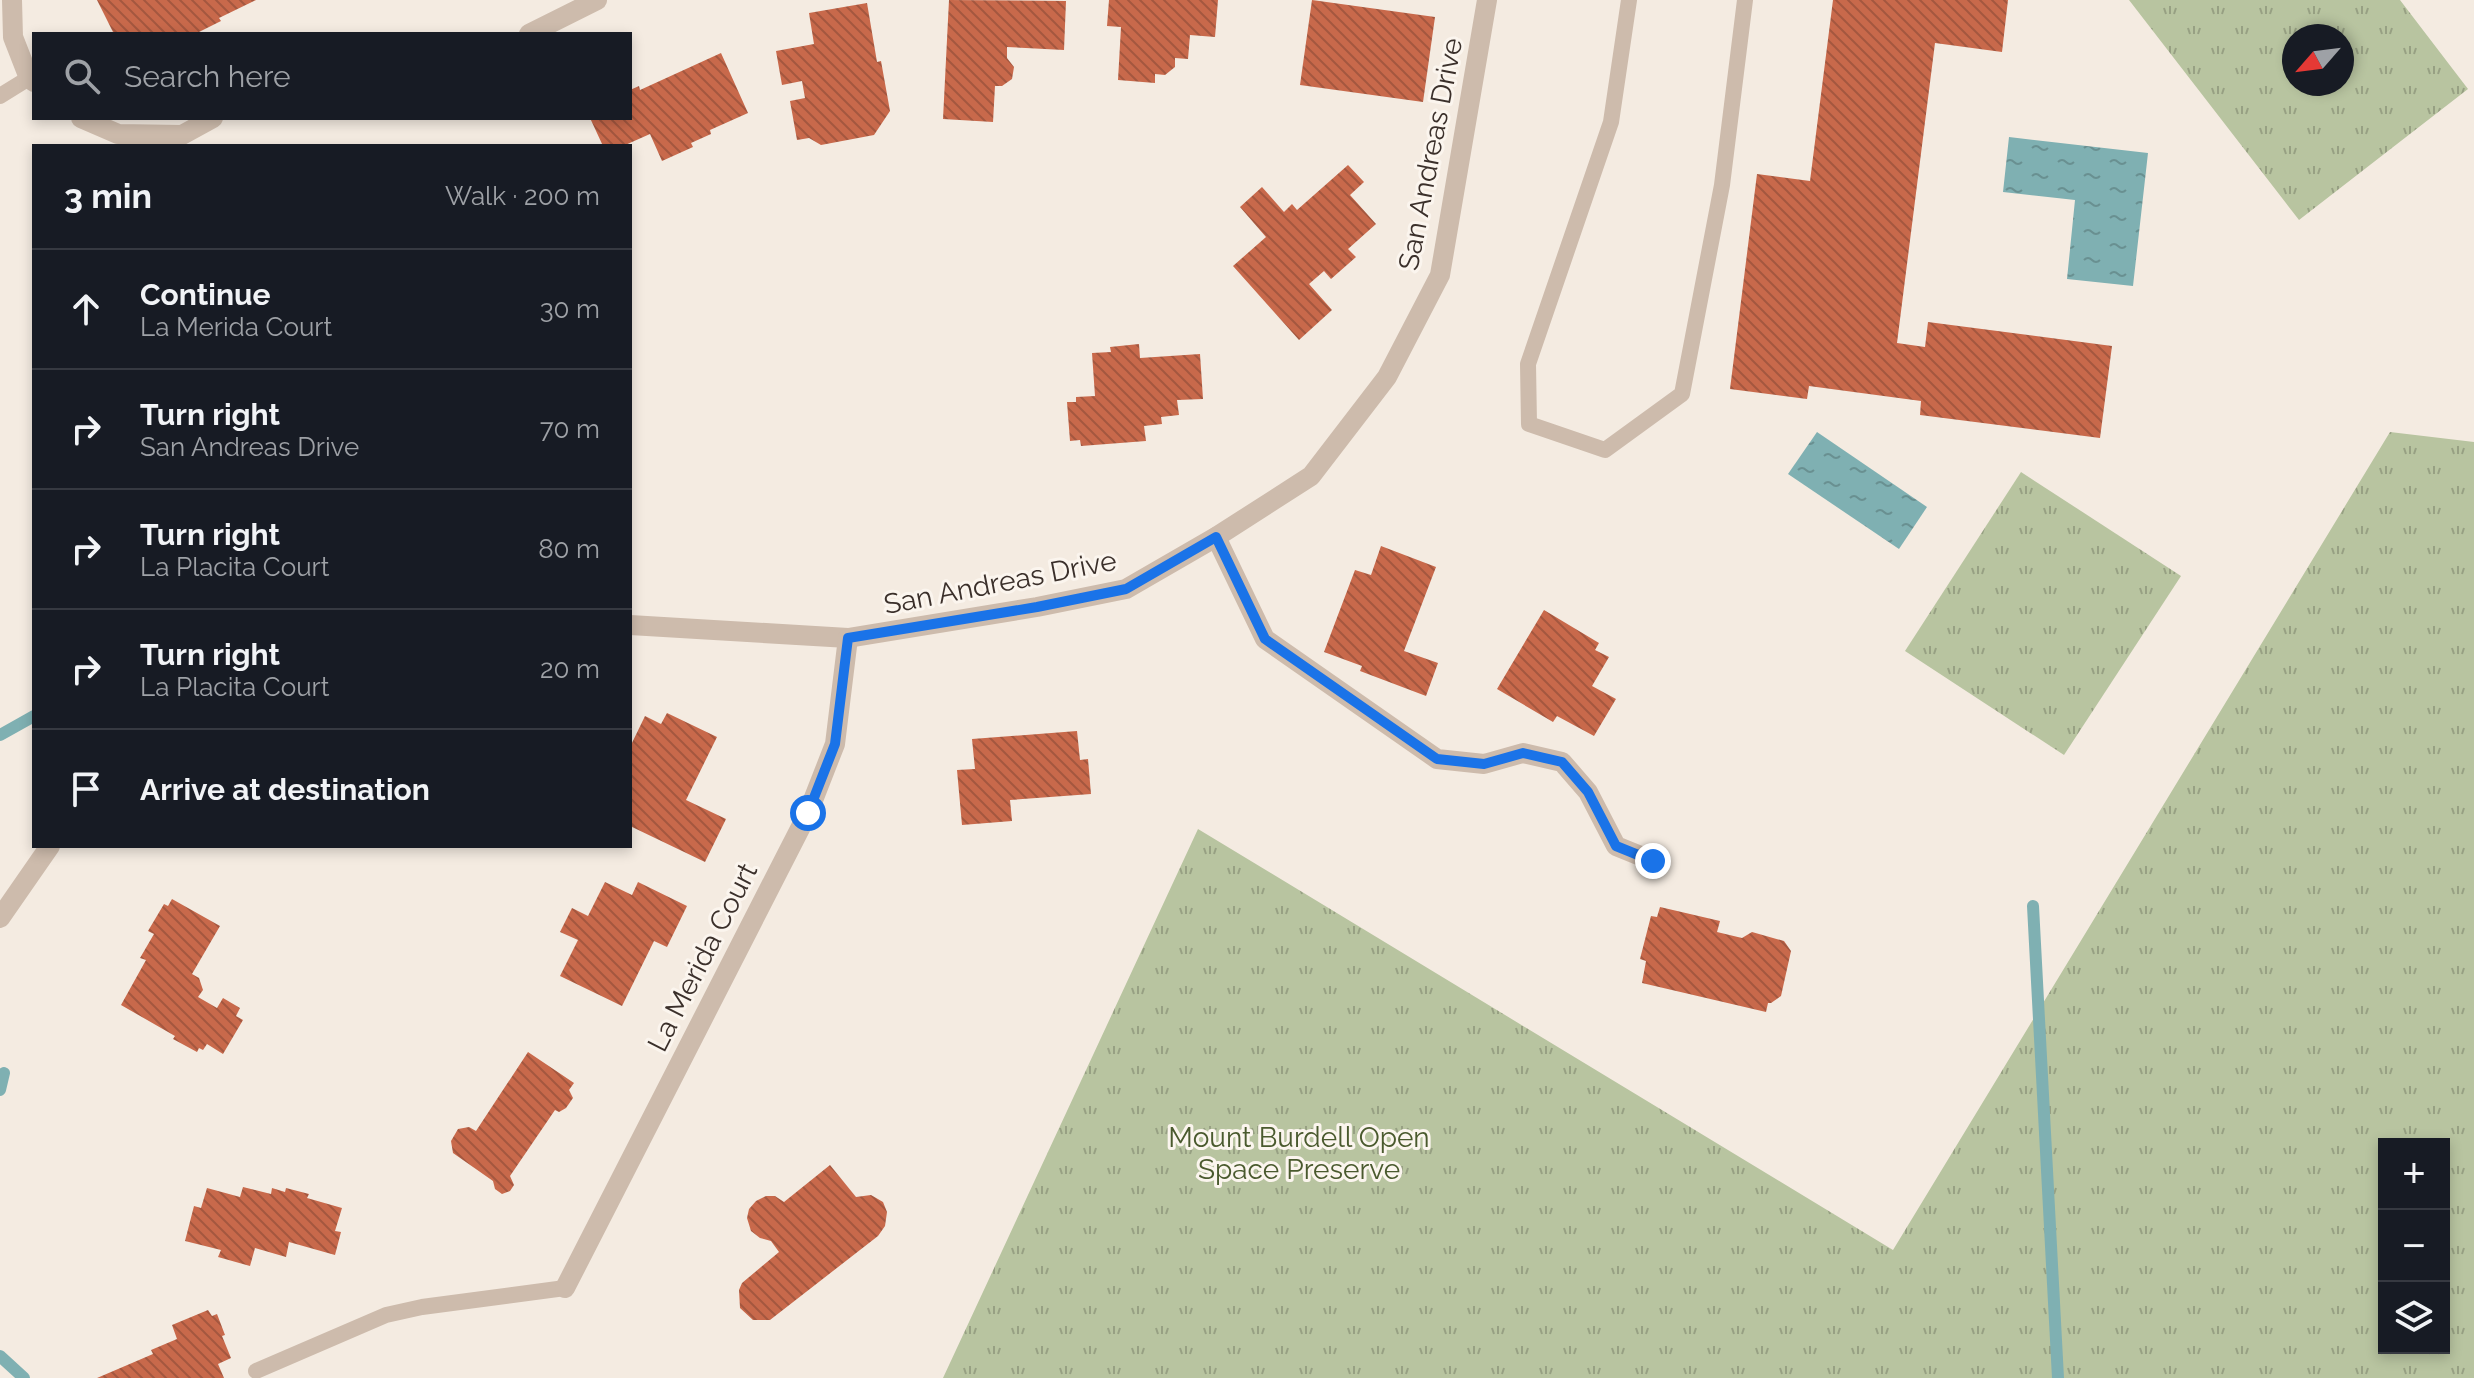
<!DOCTYPE html>
<html lang="en">
<head>
<meta charset="utf-8">
<style>
	body { margin:0; font-family:Raleway,sans-serif; background:#242831; color:#f1f3f6 }
	.controls { position:absolute; right:24px; bottom:24px; display:grid; overflow:hidden; border-radius:0px; box-shadow:0 4px 12px #0003 }
	.controls button { width:72px; height:72px; display:grid; place-items:center; padding:0; border:0; border-bottom:2px solid #363941; background:#171b24; color:#f1f3f6; font:40px sans-serif }
	.compass { position:absolute; left:2282px; top:24px; width:72px; height:72px; border-radius:50%; background:#171b24; box-shadow:0 4px 12px #0003; rotate:242deg }
	.stop { position:absolute; width:24px; height:24px; margin:-18px; border:6px solid #1a73e8; border-radius:50%; background:#fff }
	.stop.end { background:#1a73e8; border-color:#fff; box-shadow:0 2px 8px #0008 }
	.list { margin:0; padding:0; list-style:none }
	h2 { display:flex; justify-content:space-between; align-items:center; height:104px; margin:0; padding:0 32px; font-size:34px }
	h2 small { font-size:26px; font-weight:400; color:#9ea1a6 }
	.list li { display:grid; grid-template-columns:52px 1fr auto; gap:24px; align-items:center; box-sizing:border-box; height:120px; padding:0 32px; border-top:2px solid #363941 }
	.list b { display:block; font-size:30px; white-space:nowrap }
	.list p { margin:0; font-size:26px; white-space:nowrap; color:#9ea1a6 }
	.list em { font-size:26px; font-style:normal; color:#9ea1a6 }
	.icon { flex:none; width:44px; height:44px; fill:none; stroke:currentColor; stroke-width:2; stroke-linecap:round; stroke-linejoin:round }
	.map { position:relative; flex:none; width:2474px; height:1378px; overflow:hidden }
	.search { position:absolute; background:#171b24; box-shadow:0 4px 12px #0003; left:32px; top:32px; width:600px; height:88px; display:flex; align-items:center; gap:20px; box-sizing:border-box; padding:0 28px; border-radius:0px; color:#9ea1a6; font-size:30px }
	.panel { position:absolute; background:#171b24; box-shadow:0 4px 12px #0003; left:32px; top:144px; width:600px; height:704px; border-radius:0px }
	.map>svg:first-child { display:block }
	.park { fill:url(#park-tufts); fill-rule:evenodd }
	.water { fill:url(#water-ripples) }
	.lines { fill:none; stroke-linecap:round; stroke-linejoin:round }
	.stream { stroke:#7fb0b2; stroke-width:12 }
	.building { fill:url(#building-back-hatch) }
	.lane { stroke:#cdbbac; stroke-width:16 }
	.street { stroke:#cdbbac; stroke-width:20 }
	.route { stroke:#1a73e8; stroke-width:10 }
	.labels { text-anchor:middle; stroke-width:6; stroke-linejoin:round; paint-order:stroke }
	.street-label { font-size:28px; fill:#3b302b; stroke:#fbf5ee }
	.park-label { font-size:28px; fill:#4a5a2e; stroke:#fbf5ee }
</style>
</head>
<body>
<div class="map">
<svg width="2474" height="1378" viewBox="0 0 2474 1378">
	<defs>
		<pattern id="park-tufts" width="24" height="20" patternUnits="userSpaceOnUse" patternTransform="scale(2)"><rect width="24" height="20" fill="#b8c4a0"/><path d="M3 7l-1-3M5 7V3M7 7l1-3M15 17l-1-3M17 17v-4M19 17l1-3" fill="none" stroke="#97a083"/></pattern>
		<pattern id="water-ripples" width="26" height="14" patternUnits="userSpaceOnUse" patternTransform="scale(2)"><rect width="26" height="14" fill="#7fb0b2"/><path d="M2 4q2-2 4 0t4 0M15 11q2-2 4 0t4 0" fill="none" stroke="#699091"/></pattern>
		<pattern id="building-back-hatch" width="6" height="6" patternUnits="userSpaceOnUse" patternTransform="scale(2)"><rect width="6" height="6" fill="#c8694b"/><path d="M-1 5l2 2M0 0l6 6M5-1l2 2" fill="none" stroke="#a4573f"/></pattern>
	</defs>
	<rect width="100%" height="100%" fill="#f4ebe1"/>
	<g class="park">
		<path d="M2129,0H2400L2468,89L2299,220ZM2342,36V84H2294V36Z"/>
		<path d="M2390,432L2474,442V1378H943L1198,829L1893,1250ZM2384,1144H2444V1348H2384Z"/>
		<polygon points="2021,472 2181,576 2064,755 1905,651"/>
	</g>
	<g class="water">
		<polygon points="2009,137 2148,153 2133,286 2067,279 2075,200 2003,192"/>
		<polygon points="1817,432 1927,507 1899,549 1788,474"/>
	</g>
	<g class="lines">
		<g class="stream">
			<polyline points="0,735 34,716"/>
			<polyline points="2033,906 2058,1378"/>
			<polyline points="0,1090 4,1073"/>
			<polyline points="0,1356 24,1378"/>
		</g>
	</g>
	<g class="building">
		<polygon points="97,0 256,0 219,18 221,21 195,34 114,34"/>
		<polygon points="949,0 1066,1 1064,50 1007,47 1007,58 1014,67 1012,79 1002,86 995,86 993,122 943,119"/>
		<polygon points="1109,0 1218,0 1215,37 1190,35 1188,59 1175,58 1175,67 1165,75 1155,74 1155,83 1118,80 1121,27 1107,26"/>
		<polygon points="1312,0 1435,17 1423,102 1300,85"/>
		<polygon points="1833,0 2008,0 2002,52 1935,43 1897,343 1925,347 1928,322 2112,346 2100,438 1920,415 1921,401 1809,386 1807,399 1730,389 1757,174 1810,181"/>
		<polygon points="867,3 877,62 881,61 890,111 874,135 821,145 809,138 797,140 790,101 805,98 802,81 782,85 776,51 814,44 809,13"/>
		<polygon points="721,53 748,113 710,130 711,134 691,143 693,147 662,161 650,134 623,146 603,146 590,118 630,118 630,90 639,86 640,90"/>
		<polygon points="1348,165 1364,182 1350,195 1376,224 1348,249 1356,257 1331,279 1324,271 1309,284 1332,310 1299,340 1233,266 1266,237 1240,207 1262,187 1284,212 1292,204 1297,210"/>
		<polygon points="1139,344 1140,358 1200,354 1203,399 1177,400 1179,415 1161,417 1162,424 1144,426 1146,441 1081,446 1080,440 1070,441 1067,402 1076,402 1076,397 1095,396 1092,353 1111,352 1110,347"/>
		<polygon points="1381,546 1436,567 1404,651 1438,663 1426,696 1360,671 1362,666 1324,652 1355,570 1371,575"/>
		<polygon points="1544,610 1599,643 1595,650 1609,657 1592,686 1616,699 1594,736 1557,716 1553,722 1497,689"/>
		<polygon points="667,713 717,737 686,800 726,819 705,862 630,826 630,747 645,716 661,724"/>
		<polygon points="1077,731 1080,760 1088,759 1091,794 1010,800 1012,821 962,825 957,770 975,769 972,739"/>
		<polygon points="605,882 632,895 638,882 687,906 667,947 654,941 622,1006 560,976 578,940 560,932 572,908 588,916"/>
		<polygon points="172,899 220,926 192,974 199,978 203,990 198,997 217,1008 223,998 240,1008 236,1016 243,1020 223,1054 207,1044 203,1050 199,1048 197,1052 173,1039 175,1036 121,1005 146,960 140,958 154,934 148,931 164,904 168,906"/>
		<polygon points="1660,907 1720,921 1717,932 1742,938 1752,932 1784,941 1791,951 1781,996 1771,1003 1768,1003 1766,1012 1642,983 1646,961 1640,959 1651,916 1657,917"/>
		<polygon points="528,1052 574,1083 569,1090 573,1098 566,1108 559,1112 555,1110 510,1176 514,1185 510,1191 502,1194 495,1189 493,1181 453,1153 451,1141 458,1129 469,1127 476,1131"/>
		<polygon points="830,1165 856,1197 871,1195 883,1202 887,1212 885,1226 878,1236 770,1320 753,1320 740,1308 739,1290 742,1283 779,1252 771,1241 760,1238 751,1231 747,1218 749,1209 756,1201 766,1196 775,1196 784,1202"/>
		<polygon points="243,1187 271,1194 272,1188 285,1192 286,1188 309,1194 307,1198 342,1208 335,1231 341,1232 335,1255 289,1242 286,1257 255,1248 250,1266 218,1257 221,1250 185,1241 194,1206 201,1208 207,1188 240,1197"/>
		<polygon points="208,1310 212,1316 217,1314 225,1335 222,1336 231,1358 218,1364 224,1378 97,1378 153,1354 151,1350 177,1339 172,1325"/>
	</g>
	<g class="lines">
		<g class="lane">
			<polyline points="1629,0 1611,122 1528,364 1529,424 1605,450 1682,394 1722,185 1745,0"/>
			<polyline points="0,96 29,78"/>
			<polyline points="256,1371 386,1315 422,1307 565,1288"/>
		</g>
		<g class="street">
			<polyline points="12,0 13,37 29,78 34,82"/>
			<polyline points="529,34 597,0"/>
			<polyline points="81,118 118,134 182,135 213,118"/>
			<polyline points="1216,537 1265,639 1437,759 1484,764 1523,753 1562,762 1588,792 1616,846 1653,861"/>
			<polyline points="630,625 848,638 1037,607 1126,589 1216,537 1311,476 1387,377 1440,275 1487,0"/>
			<polyline points="0,918 50,846"/>
			<polyline points="565,1288 808,813 835,744 848,638"/>
		</g>
	</g>
	<g class="lines">
		<polyline class="route" points="808,813 835,744 848,638 1037,607 1126,589 1216,537 1265,639 1437,759 1484,764 1523,753 1562,762 1588,792 1616,846 1653,861"/>
	</g>
	<g class="labels">
		<g class="street-label">
			<text transform="translate(1430 154) rotate(-79)" y="10">San Andreas Drive</text>
			<text transform="translate(1000 582) rotate(-11)" y="10">San Andreas Drive</text>
			<text transform="translate(702 957) rotate(-63)" y="10">La Merida Court</text>
		</g>
		<g class="park-label">
			<text x="1299" y="1147">Mount Burdell Open<tspan x="1299" dy="32">Space Preserve</tspan></text>
		</g>
	</g>
</svg>
<div class="controls">
<button>+</button>
<button>−</button>
<button><svg class="icon" aria-label="layers" viewBox="0 0 24 24"><path d="M12 4l9 5-9 5-9-5zM3 14l9 5 9-5"/></svg></button>
</div>
<svg class="compass" viewBox="-18 -18 36 36"><path d="M0-13l5 13h-10z" fill="#e53935"/><path d="M0 13l5-13h-10z" fill="#9ea1a6"/></svg>
<div class="stop" style="left:808px;top:813px"></div>
<div class="stop end" style="left:1653px;top:861px"></div>
<div class="search"><svg class="icon" aria-label="search" viewBox="0 0 24 24"><circle cx="10" cy="10" r="6"/><path d="M15 15l6 6"/></svg>Search here</div>
<section class="panel">
<h2>3 min<small>Walk · 200 m</small></h2>
<ul class="list">
<li><svg class="icon" aria-label="ahead" viewBox="0 0 24 24"><path d="M12 20V5M6 11l6-6 6 6"/></svg><div><b>Continue</b><p>La Merida Court</p></div><em>30 m</em></li>
<li><svg class="icon" aria-label="right" viewBox="0 0 24 24"><path d="M7 20v-9h11M14 6l5 5-5 5"/></svg><div><b>Turn right</b><p>San Andreas Drive</p></div><em>70 m</em></li>
<li><svg class="icon" aria-label="right" viewBox="0 0 24 24"><path d="M7 20v-9h11M14 6l5 5-5 5"/></svg><div><b>Turn right</b><p>La Placita Court</p></div><em>80 m</em></li>
<li><svg class="icon" aria-label="right" viewBox="0 0 24 24"><path d="M7 20v-9h11M14 6l5 5-5 5"/></svg><div><b>Turn right</b><p>La Placita Court</p></div><em>20 m</em></li>
<li><svg class="icon" aria-label="arrive" viewBox="0 0 24 24"><path d="M6 21V4h12l-3 4 3 4H6"/></svg><div><b>Arrive at destination</b></div></li>
</ul>
</section>
</div>
</body>
</html>
